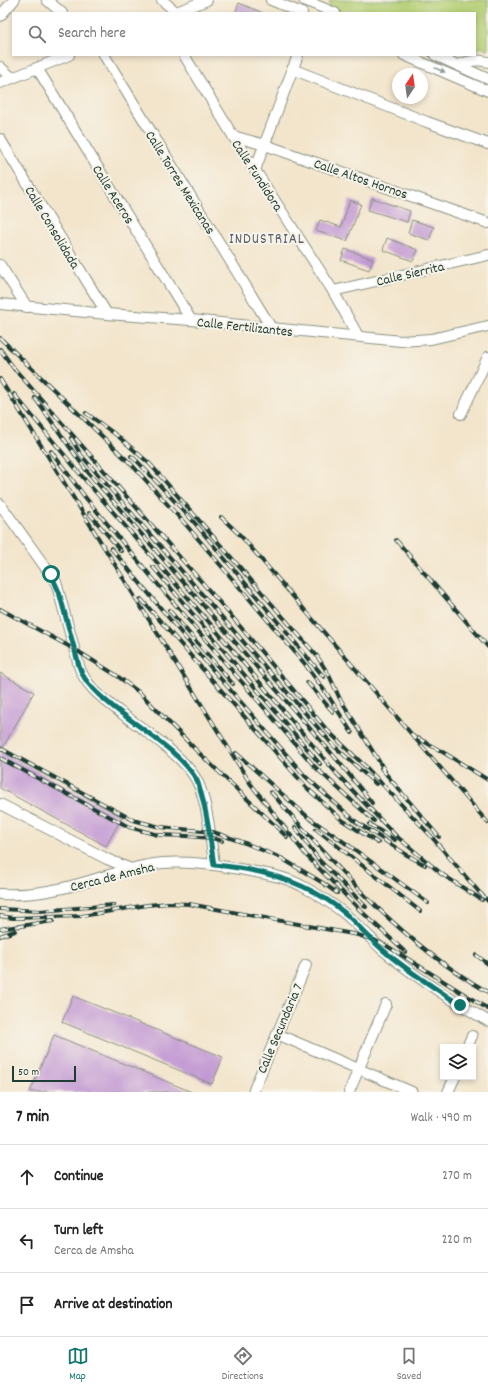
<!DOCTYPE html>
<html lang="en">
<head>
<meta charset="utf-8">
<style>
	body { margin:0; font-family:Dekko,sans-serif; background:#f6f6f6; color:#222 }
	.controls { position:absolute; right:12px; bottom:12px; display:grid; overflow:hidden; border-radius:0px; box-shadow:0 2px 6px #0003 }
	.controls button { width:36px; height:36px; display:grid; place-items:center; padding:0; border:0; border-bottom:1px solid #e0e0e0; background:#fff; color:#222; font:20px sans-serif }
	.compass { position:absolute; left:392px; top:68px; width:36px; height:36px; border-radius:50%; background:#fff; box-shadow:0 2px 6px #0003; rotate:13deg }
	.scale { position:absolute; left:12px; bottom:10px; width:64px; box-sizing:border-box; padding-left:4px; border:2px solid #1f3d34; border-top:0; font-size:11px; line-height:14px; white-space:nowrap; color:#1f3d34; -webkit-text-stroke:3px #f7f3e8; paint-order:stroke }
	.stop { position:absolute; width:12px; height:12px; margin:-9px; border:3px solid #0f766e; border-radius:50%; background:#fff }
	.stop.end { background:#0f766e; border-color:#fff; box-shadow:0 1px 4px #0008 }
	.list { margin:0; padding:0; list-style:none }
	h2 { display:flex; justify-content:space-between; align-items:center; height:52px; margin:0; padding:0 16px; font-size:17px }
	h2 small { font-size:13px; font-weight:400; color:#767676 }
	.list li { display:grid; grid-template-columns:26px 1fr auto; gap:12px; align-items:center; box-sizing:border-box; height:64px; padding:0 16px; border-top:1px solid #e0e0e0 }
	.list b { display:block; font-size:15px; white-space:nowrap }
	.list p { margin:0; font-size:13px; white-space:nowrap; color:#767676 }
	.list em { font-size:13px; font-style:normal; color:#767676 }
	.icon { flex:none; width:22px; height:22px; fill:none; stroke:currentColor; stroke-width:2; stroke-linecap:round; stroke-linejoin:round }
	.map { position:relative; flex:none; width:488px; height:1092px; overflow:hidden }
	.search { position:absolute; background:#fff; box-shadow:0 2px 6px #0003; left:12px; right:12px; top:12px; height:44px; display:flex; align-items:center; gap:10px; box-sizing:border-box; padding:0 14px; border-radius:0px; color:#767676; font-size:15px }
	.sheet { height:244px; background:#fff }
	nav { display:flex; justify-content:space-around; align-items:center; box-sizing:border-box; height:56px; border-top:1px solid #e0e0e0; background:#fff; font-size:11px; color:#767676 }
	nav a { display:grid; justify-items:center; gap:2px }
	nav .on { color:#0f766e }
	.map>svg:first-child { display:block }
	.green { fill:#b4cf74; stroke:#6a8654 }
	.building { fill:#c299d3 }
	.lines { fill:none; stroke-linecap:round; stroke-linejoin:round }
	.minor-casing { stroke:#899180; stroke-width:12 }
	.minor { stroke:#fff; stroke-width:10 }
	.rail-casing { stroke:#1f3d34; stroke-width:4 }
	.rail { stroke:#f7f3e8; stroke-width:2.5; stroke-dasharray:8; stroke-linecap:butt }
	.oneway { fill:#8f9e9a }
	.route { stroke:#0f766e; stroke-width:5 }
	.labels { text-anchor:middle; stroke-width:4; stroke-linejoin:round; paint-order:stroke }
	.street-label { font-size:14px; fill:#1f3d34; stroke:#f7f3e8 }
	.neighbourhood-label { font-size:15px; letter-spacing:1px; fill:#585d6c; stroke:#f7f3e8 }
</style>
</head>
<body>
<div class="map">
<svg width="488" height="1092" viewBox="0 0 488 1092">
	<rect width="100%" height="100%" fill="#f7f3e8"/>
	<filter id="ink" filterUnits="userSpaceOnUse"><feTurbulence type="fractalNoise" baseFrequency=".025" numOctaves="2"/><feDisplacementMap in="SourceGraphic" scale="8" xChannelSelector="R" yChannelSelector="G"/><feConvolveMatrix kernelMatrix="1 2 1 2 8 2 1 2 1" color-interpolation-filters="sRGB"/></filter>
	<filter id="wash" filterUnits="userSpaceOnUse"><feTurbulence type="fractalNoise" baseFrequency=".012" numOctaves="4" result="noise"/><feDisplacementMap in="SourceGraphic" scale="16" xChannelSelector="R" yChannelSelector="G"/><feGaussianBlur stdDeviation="0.9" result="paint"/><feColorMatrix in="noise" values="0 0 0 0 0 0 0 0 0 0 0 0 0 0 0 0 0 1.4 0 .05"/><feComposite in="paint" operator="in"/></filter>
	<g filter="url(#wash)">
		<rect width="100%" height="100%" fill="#f3e5cc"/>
		<polygon class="green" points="330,0 488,0 488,50 482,47 475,50 475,13 338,13 329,9"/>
		<g id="blocks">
			<g class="building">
				<polygon points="239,3 263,13 235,13"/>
				<polygon points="372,198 410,211 407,222 368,210"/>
				<polygon points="350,200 361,204 347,241 316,231 320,220 341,227"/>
				<polygon points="412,220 434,227 429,240 408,233"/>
				<polygon points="387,238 418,250 413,261 383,250"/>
				<polygon points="345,249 373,259 369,270 341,260"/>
				<polygon points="0,673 34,692 1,751 122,817 106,846 0,788"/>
				<polygon points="73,996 223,1057 212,1084 62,1022"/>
				<polygon points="54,1035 192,1092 30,1092"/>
			</g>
		</g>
	</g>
	<g filter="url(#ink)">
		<use href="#blocks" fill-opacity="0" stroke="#899180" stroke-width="1"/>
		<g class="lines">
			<defs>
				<g id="minor">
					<polyline points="47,0 62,13"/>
					<polyline points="162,0 176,12"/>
					<polyline points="271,0 302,13"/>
					<polyline points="304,0 335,13"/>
					<polyline points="174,13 207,0"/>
					<polyline points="0,16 14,0"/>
					<polyline points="104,55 272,329"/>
					<polyline points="184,55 233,136 333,291 358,336"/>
					<polyline points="404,55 488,91"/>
					<polyline points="435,55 488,79"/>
					<path d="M459,65C469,61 477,59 488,62"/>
					<polyline points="0,67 12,78"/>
					<polyline points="37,68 191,320"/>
					<polyline points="292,69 427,122 488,144"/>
					<polyline points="0,83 69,55"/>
					<polyline points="233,136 265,145 488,223"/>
					<polyline points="0,139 107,314"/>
					<polyline points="255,170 298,55"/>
					<polyline points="0,265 27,307"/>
					<polyline points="333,291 488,255"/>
					<polyline points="0,304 107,314 191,320 401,341 431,339 488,326"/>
					<polyline points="461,414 488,357"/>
					<path d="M0,504L56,582L79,666C85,685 101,697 116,709C139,727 182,754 196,779C207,798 211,841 214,865"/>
					<polyline points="0,804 107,859 131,869"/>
					<path d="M0,894C31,896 60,890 89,881C113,874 138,865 163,863C194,861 225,866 256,872C272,875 288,878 302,886C317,894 332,903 345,914C358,925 370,938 383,950C415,977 451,1000 488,1021"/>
					<polyline points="277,1034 412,1092"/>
					<polyline points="467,1047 472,1036"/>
					<polyline points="253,1092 306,965"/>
					<polyline points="349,1092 386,1004"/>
					<polyline points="448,1092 455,1077"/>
				</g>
			</defs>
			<use href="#minor" class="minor-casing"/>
			<use href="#minor" class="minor"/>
			<defs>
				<g id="rail">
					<polyline points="0,338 132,465 187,526 305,664 329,697 352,733"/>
					<polyline points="0,349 15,370"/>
					<polyline points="12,366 228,612 327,730 367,768 430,835 479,892 488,901"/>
					<polyline points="0,379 250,783 306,855 361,911 405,952"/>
					<polyline points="14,394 86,481 208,621 337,774 395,835 443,875"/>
					<polyline points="35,398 86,470 339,762 372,803"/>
					<polyline points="86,413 119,437 150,464 317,656 329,675 339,697 385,771"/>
					<polyline points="71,438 81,455 333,745 376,784"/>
					<polyline points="51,451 85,497 149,574 315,767 374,821"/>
					<polyline points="131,456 138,462 193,521 324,677"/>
					<polyline points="89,513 121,551"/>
					<polyline points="221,517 241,536 488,823"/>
					<polyline points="396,540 488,647"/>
					<polyline points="111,548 187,640 305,776 355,821 407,855 425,865"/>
					<polyline points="153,567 320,764"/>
					<polyline points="141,599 307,788 342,820 378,843"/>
					<polyline points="0,609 74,649 116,675 140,693 197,751 287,837"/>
					<polyline points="169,610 233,684"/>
					<polyline points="307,682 333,712"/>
					<polyline points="418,738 446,754 488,780"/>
					<polyline points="0,748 133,820 160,827 213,832 245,843 281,858 323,883 337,893"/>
					<polyline points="236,753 309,818 351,847 428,903"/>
					<polyline points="0,758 129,827 158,835 187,836 212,838 222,841"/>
					<polyline points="381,768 439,837"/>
					<path d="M271,792C335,866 401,943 488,992"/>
					<polyline points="369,824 395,840"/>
					<polyline points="295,827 319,860 366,907"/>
					<polyline points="316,829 420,911"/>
					<polyline points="440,873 482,900"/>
					<polyline points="0,909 40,911 114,905"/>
					<polyline points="0,916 13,918 82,916 147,905 169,903 189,904 358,935 374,940 387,946 488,1009"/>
					<polyline points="0,929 53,921"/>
					<polyline points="0,936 15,931"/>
					<polyline points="476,955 488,964"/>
				</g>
			</defs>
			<use href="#rail" class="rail-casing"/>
			<use href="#rail" class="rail"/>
		</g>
		<defs><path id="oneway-solid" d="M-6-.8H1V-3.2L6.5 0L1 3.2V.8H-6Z"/></defs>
		<use class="oneway" href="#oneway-solid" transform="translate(440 70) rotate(23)"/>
	</g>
	<g class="lines" filter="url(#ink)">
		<path class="route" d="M51,574L59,592L79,666C85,685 101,697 116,709C139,727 182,754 196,779C198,782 199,786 200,790C208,814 210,840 214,865C262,869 309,882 346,914C359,926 370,939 383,950C407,971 434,987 460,1005"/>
	</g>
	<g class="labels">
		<g class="street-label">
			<text transform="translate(258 175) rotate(57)" y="5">Calle Fundidora</text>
			<text transform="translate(361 178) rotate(19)" y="5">Calle Altos Hornos</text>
			<text transform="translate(181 182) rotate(58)" y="5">Calle Torres Mexicanas</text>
			<text transform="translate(114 194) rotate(58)" y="5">Calle Aceros</text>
			<text transform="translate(53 227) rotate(59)" y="5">Calle Consolidada</text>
			<text transform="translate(410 273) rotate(-13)" y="5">Calle Sierrita</text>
			<text transform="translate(245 326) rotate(6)" y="5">Calle Fertilizantes</text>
			<text transform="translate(112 876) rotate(-14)" y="5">Cerca de Amsha</text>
			<text transform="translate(279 1028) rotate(-67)" y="5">Calle Secundaria 7</text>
		</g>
		<g class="neighbourhood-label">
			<text x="267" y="243">INDUSTRIAL</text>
		</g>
	</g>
</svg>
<div class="controls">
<button><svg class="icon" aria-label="layers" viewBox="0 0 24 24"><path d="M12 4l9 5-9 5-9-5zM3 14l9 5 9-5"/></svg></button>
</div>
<svg class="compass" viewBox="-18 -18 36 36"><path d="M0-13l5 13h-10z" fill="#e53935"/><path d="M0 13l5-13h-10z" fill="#767676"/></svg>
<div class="scale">50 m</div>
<div class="stop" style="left:51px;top:574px"></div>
<div class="stop end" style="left:460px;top:1005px"></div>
<div class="search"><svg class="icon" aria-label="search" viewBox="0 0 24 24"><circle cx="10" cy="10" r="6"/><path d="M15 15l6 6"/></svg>Search here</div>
</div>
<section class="sheet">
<h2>7 min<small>Walk · 490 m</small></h2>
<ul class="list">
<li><svg class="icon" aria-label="ahead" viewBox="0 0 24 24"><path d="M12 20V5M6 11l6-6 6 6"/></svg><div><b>Continue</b></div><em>270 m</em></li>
<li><svg class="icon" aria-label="left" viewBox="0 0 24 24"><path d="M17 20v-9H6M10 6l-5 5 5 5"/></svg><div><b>Turn left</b><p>Cerca de Amsha</p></div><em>220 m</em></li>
<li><svg class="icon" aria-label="arrive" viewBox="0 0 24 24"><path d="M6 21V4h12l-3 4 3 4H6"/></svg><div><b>Arrive at destination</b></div></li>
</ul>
</section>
<nav>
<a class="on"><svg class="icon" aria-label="map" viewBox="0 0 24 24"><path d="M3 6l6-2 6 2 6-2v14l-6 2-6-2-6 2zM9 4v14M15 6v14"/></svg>Map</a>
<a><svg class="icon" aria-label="directions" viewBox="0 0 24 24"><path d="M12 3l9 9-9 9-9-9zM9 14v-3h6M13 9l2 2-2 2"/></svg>Directions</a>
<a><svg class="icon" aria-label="saved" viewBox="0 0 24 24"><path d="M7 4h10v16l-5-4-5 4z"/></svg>Saved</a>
</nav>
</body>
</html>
